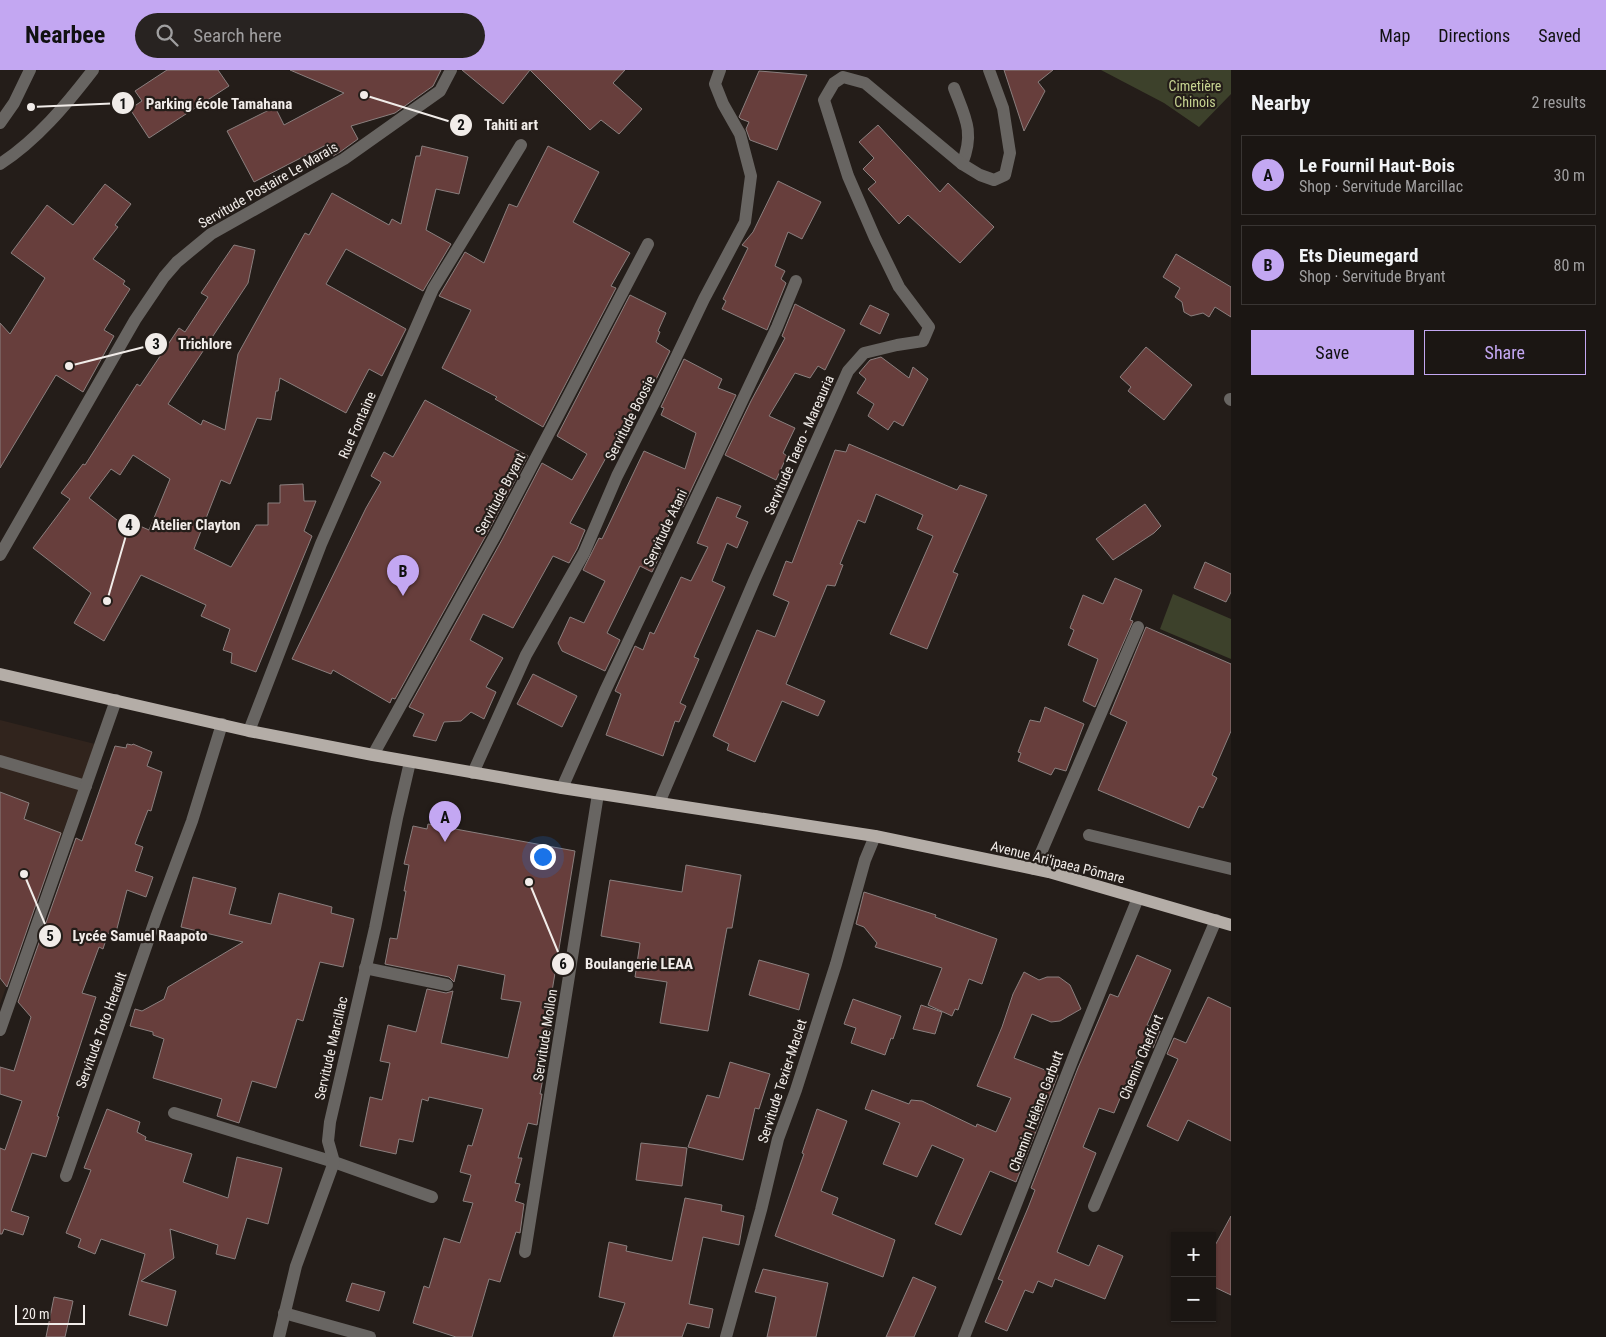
<!DOCTYPE html>
<html lang="en">
<head>
<meta charset="utf-8">
<style>
	body { margin:0; font-family:"Roboto Condensed",sans-serif; background:#282321; color:#f1f3f6 }
	.controls { position:absolute; right:15px; bottom:15px; display:grid; overflow:hidden; border-radius:0px; box-shadow:0 1px 4px #0004 }
	.controls button { width:45px; height:45px; display:grid; place-items:center; padding:0; border:0; border-bottom:1px solid #393533; background:#1b1613; color:#f1f3f6; font:25px sans-serif }
	.scale { position:absolute; left:15px; bottom:12px; width:70px; box-sizing:border-box; padding-left:5px; border:2px solid #f1ece9; border-top:0; font-size:14px; line-height:18px; white-space:nowrap; color:#f1ece9; -webkit-text-stroke:4px #241d19; paint-order:stroke }
	.you { position:absolute; left:542px; top:786px; width:18px; height:18px; margin:-12px; border:4px solid #fff; border-radius:50%; background:#1a73e8; box-shadow:0 0 0 8px #1a73e833 }
	.badge { display:grid; place-items:center; width:32px; height:32px; border-radius:50%; background:#c3a7f2; color:#111; font-size:16px; font-weight:700 }
	.pin { position:absolute; translate:-50% -41px; filter:drop-shadow(0 1px 2px #0008) }
	.pin::after { content:''; position:absolute; top:26px; width:18px; height:15px; background:inherit; clip-path:polygon(0 0,100% 0,50% 100%) }
	.list { margin:0; padding:0; list-style:none }
	h2 { display:flex; justify-content:space-between; align-items:center; height:65px; margin:0; padding:0 20px; font-size:21px }
	h2 small { font-size:16px; font-weight:400; color:#a09fa0 }
	.list li { display:grid; grid-template-columns:32px 1fr auto; gap:15px; align-items:center; box-sizing:border-box; height:80px; margin:0 10px 10px; padding:0 10px; border:1px solid #393533; border-radius:0px }
	.list b { display:block; font-size:19px; white-space:nowrap }
	.list p { margin:0; font-size:16px; white-space:nowrap; color:#a09fa0 }
	.list em { font-size:16px; font-style:normal; color:#a09fa0 }
	.actions { display:flex; gap:10px; padding:15px 20px }
	.actions a { flex:1; padding:11px 0; border:1px solid #c3a7f2; border-radius:0px; text-align:center; font-size:18px; color:#c3a7f2 }
	.actions .main { background:#c3a7f2; color:#111 }
	.icon { flex:none; width:28px; height:28px; fill:none; stroke:currentColor; stroke-width:2; stroke-linecap:round; stroke-linejoin:round }
	.map { position:relative; flex:none; width:1231px; height:1267px; overflow:hidden }
	header { display:flex; align-items:center; gap:30px; box-sizing:border-box; height:70px; padding:0 25px; background:#c3a7f2; color:#111 }
	header strong { font-size:24px }
	nav { display:flex; gap:28px; margin-inline-start:auto; font-size:18px }
	.search { width:350px; height:45px; background:#282321; display:flex; align-items:center; gap:12px; box-sizing:border-box; padding:0 18px; border-radius:28px; color:#a09fa0; font-size:19px }
	main { display:flex }
	aside { flex:1; background:#1b1613 }
	.map>svg:first-child { display:block }
	.built { fill:#31241d }
	.green { fill:#3d412b }
	.building { fill:#673e3c; stroke:#8a7f7e; fill-rule:evenodd }
	.lines { fill:none; stroke-linecap:round; stroke-linejoin:round }
	.minor { stroke:#686562; stroke-width:12 }
	.major { stroke:#b4ada7; stroke-width:12 }
	.labels { text-anchor:middle; stroke-width:4.5; stroke-linejoin:round; paint-order:stroke }
	.park-label { font-size:14px; fill:#c6d391; stroke:#241d19 }
	.street-label { font-size:14px; fill:#f1ece9; stroke:#241d19 }
	.leader { fill:none; stroke:#f1ece9; stroke-width:2 }
	.callout-dot { fill:#f1ece9; stroke:#241d19; stroke-width:2 }
	.mark-label { font-size:15px; text-anchor:middle; font-weight:bold; fill:#111 }
	.callout-label { font-size:15px; text-anchor:middle; font-weight:bold; fill:#f1ece9; stroke:#241d19; stroke-width:4.5; stroke-linejoin:round; paint-order:stroke }
</style>
</head>
<body>
<header>
<strong>Nearbee</strong>
<div class="search"><svg class="icon" aria-label="search" viewBox="0 0 24 24"><circle cx="10" cy="10" r="6"/><path d="M15 15l6 6"/></svg>Search here</div>
<nav><a>Map</a><a>Directions</a><a>Saved</a></nav>
</header>
<main>
<div class="map">
<svg width="1231" height="1267" viewBox="0 0 1231 1267">
	<rect width="100%" height="100%" fill="#241d19"/>
	<polygon class="built" points="0,650 95,674 0,934"/>
	<g class="green">
		<polygon points="1101,0 1231,0 1231,24 1199,57 1164,33"/>
		<polygon points="1173,524 1231,549 1231,589 1160,559"/>
	</g>
	<g class="building">
		<polygon points="167,0 218,0 229,16 149,68 130,39 142,31 135,21"/>
		<polygon points="290,0 441,0 433,16 395,43 351,56 358,69 340,82 333,86 328,74 254,112 227,61 275,37 284,55 344,23"/>
		<polygon points="462,0 625,0 613,13 642,39 619,64 601,50 590,60 530,0 503,34"/>
		<polygon points="1004,0 1053,0 1038,12 1045,21 1024,61"/>
		<polygon points="759,1 807,5 777,80 750,70 746,59 749,52 741,49 739,47"/>
		<polygon points="878,55 940,122 948,113 994,157 960,193 908,145 899,154 868,119 876,112 863,99 874,88 859,72"/>
		<path d="M422,76L468,87L459,124L436,119L426,160L451,174L423,221L346,179L326,214L406,259L382,306L369,299L346,343L280,308L278,321H276L271,350L257,348L230,414L221,410L194,479L231,497L256,455H268V433H280V415L303,414L304,431H316L304,461L312,466L256,602L231,593L232,583L223,580L230,559L201,546L206,535L141,505L104,571L74,553L91,523L33,478L70,429L61,423L83,394L85,395L137,314L140,316L179,258L185,262L208,227L201,223L234,175L255,180L248,213L168,334L201,355L203,350L225,360L238,284L305,163L309,165L332,123L389,155L392,149L401,154L416,86H420ZM133,385L170,409L149,460L124,449L122,454L89,428L111,399L120,405Z"/>
		<polygon points="548,76 599,102 573,152 630,183 611,216 616,218 543,357 495,329 497,327 442,298 471,240 439,226 465,182 484,193 509,134 517,137"/>
		<polygon points="778,111 821,132 802,169 788,162 775,196 785,201 781,209 786,213 767,260 722,239 726,231 723,229 748,178 742,175 753,162"/>
		<polygon points="105,114 131,134 115,155 118,157 93,189 125,211 123,214 130,219 104,260 114,266 83,322 56,305 0,398 0,253 10,264 45,208 11,183 47,135 73,155"/>
		<polygon points="1176,184 1231,217 1231,247 1215,237 1209,247 1203,243 1191,246 1184,242 1182,232 1175,227 1180,218 1163,207"/>
		<polygon points="630,225 666,243 658,261 660,262 656,272 670,281 646,330 640,326 570,453 585,460 577,479 569,493 553,486 513,558 483,544 470,570 503,588 486,617 496,622 484,649 471,642 461,651 444,652 436,671 413,666 424,644 409,637 503,468 542,393 572,410 587,384 557,366"/>
		<polygon points="795,234 845,260 825,300 818,296 810,308 795,303 769,346 795,358 783,383 787,386 776,410 725,385 751,331 785,268 782,266"/>
		<polygon points="870,235 889,244 880,264 860,254"/>
		<polygon points="1146,277 1192,315 1164,350 1128,321 1131,317 1120,307"/>
		<polygon points="881,287 909,308 913,297 928,309 903,356 894,351 888,360 868,346 874,334 857,323 866,309 859,303 870,290"/>
		<polygon points="684,289 722,309 718,318 736,325 683,437 674,433 676,428 654,479 661,483 652,502 640,496 607,563 620,570 605,601 562,581 558,573 570,547 584,553 605,511 583,500 599,468 602,469 644,381 685,399 696,363 661,345 664,338 661,337"/>
		<polygon points="425,330 528,386 489,460 395,629 392,628 390,633 333,600 331,604 292,589 366,438 381,412 371,406 384,382 393,387"/>
		<polygon points="849,374 957,420 960,415 987,425 953,502 958,504 927,579 890,564 933,466 917,459 923,445 876,424 865,453 858,450 840,494 843,495 835,516 827,515 786,614 825,631 818,646 782,631 755,692 727,680 729,674 713,666 757,560 775,567 789,532 773,525 786,491 792,493 835,380 846,382"/>
		<polygon points="717,427 741,436 736,447 748,452 737,478 727,473 712,511 725,517 694,587 699,589 680,633 686,636 679,652 675,651 663,686 606,665 621,624 615,621 635,576 643,580 650,562 654,564 681,507 691,511 708,477 697,473"/>
		<polygon points="1145,434 1161,456 1154,463 1113,490 1096,469"/>
		<polygon points="1205,492 1231,504 1231,522 1226,532 1194,518"/>
		<polygon points="1115,508 1142,520 1130,550 1133,551 1095,637 1083,631 1098,589 1068,575 1074,560 1070,558 1083,525 1103,534"/>
		<polygon points="1146,557 1231,594 1231,661 1212,705 1217,708 1203,738 1199,736 1189,758 1098,720 1127,652 1110,644"/>
		<polygon points="533,604 577,626 562,657 517,634"/>
		<polygon points="1045,637 1084,654 1066,701 1055,698 1051,705 1018,691 1021,683 1018,682 1030,650 1040,652"/>
		<polygon points="127,674 132,675 133,674 152,682 147,696 162,702 151,741 148,740 135,774 143,777 135,801 153,807 146,827 127,820 115,866 108,863 103,879 99,877 82,923 96,927 57,1046 59,1047 46,1087 32,1083 11,1141 29,1147 23,1165 4,1159 2,1164 0,1164 0,1078 5,1080 22,1031 0,1024 0,997 14,1001 31,947 18,932 76,768 82,771 115,676 126,678"/>
		<polygon points="0,722 29,733 24,749 61,763 7,917 0,908"/>
		<polygon points="428,754 575,781 546,958 552,960 540,1024 542,1024 537,1055 528,1053 518,1088 522,1088 515,1113 520,1114 515,1131 524,1134 520,1163 516,1162 500,1212 489,1209 472,1267 456,1267 413,1253 424,1216 429,1218 444,1168 460,1173 473,1133 463,1131 471,1105 460,1102 468,1075 472,1076 483,1039 429,1027 428,1031 422,1029 413,1072 399,1069 396,1084 360,1076 370,1027 382,1030 390,993 380,991 388,955 416,962 427,919 446,923 453,921 441,973 508,988 521,932 501,929 505,905 458,895 454,912 449,907 385,894 390,868 397,869 406,821 404,821 409,795 404,794 413,756 427,759"/>
		<polygon points="686,795 741,805 732,858 727,858 708,961 660,953 667,912 635,907 640,873 601,866 610,810 682,822"/>
		<polygon points="193,807 236,818 229,844 271,854 279,823 332,837 331,843 354,849 343,897 320,892 303,951 297,949 276,1018 252,1011 239,1053 217,1046 222,1029 153,1008 164,969 153,965 153,962 130,956 135,939 142,941 164,929 168,917 243,872 181,857"/>
		<polygon points="864,822 936,845 935,847 997,869 982,914 969,909 958,940 955,939 952,946 928,935 942,898 875,877 877,873 864,857 856,854"/>
		<polygon points="1137,885 1171,900 1147,955 1160,961 1153,978 1143,973 1114,1043 1099,1038 1083,1077 1096,1083 1057,1182 1089,1196 1098,1175 1123,1186 1105,1229 1055,1209 1052,1217 1038,1211 1033,1223 1025,1220 1007,1261 985,1252 1003,1211 998,1209 1028,1138 1035,1120 1031,1118 1078,998 1110,924 1118,927"/>
		<polygon points="759,890 809,904 799,940 749,925"/>
		<polygon points="1024,902 1039,910 1047,907 1059,907 1070,915 1081,939 1060,951 1051,952 1032,944 1014,988 1058,1005 1016,1112 990,1101 961,1165 935,1154 964,1089 932,1075 917,1107 883,1094 900,1053 865,1039 872,1020 909,1034 911,1030 922,1031 976,1057 977,1054 996,1062 1011,1028 977,1016 1002,957 1013,924"/>
		<polygon points="1208,927 1231,938 1231,1071 1188,1050 1178,1071 1147,1056 1178,989 1167,984 1174,968 1186,973"/>
		<polygon points="853,929 901,946 893,969 891,968 885,985 851,973 856,958 844,954"/>
		<polygon points="921,935 942,942 935,964 913,959"/>
		<polygon points="730,992 770,1004 759,1039 755,1038 743,1090 688,1077 707,1025 719,1028"/>
		<polygon points="107,1039 140,1052 137,1062 146,1067 145,1070 192,1084 183,1112 228,1128 237,1087 282,1098 268,1154 247,1148 235,1189 216,1184 218,1175 170,1159 174,1188 141,1211 176,1221 167,1256 129,1245 145,1184 101,1169 95,1184 78,1177 81,1169 66,1163 91,1100 84,1098"/>
		<polygon points="817,1039 847,1051 821,1121 838,1128 832,1144 895,1170 883,1207 775,1166 804,1084 802,1083"/>
		<polygon points="641,1073 687,1078 682,1116 636,1110"/>
		<polygon points="685,1128 722,1135 721,1141 744,1146 739,1175 703,1167 689,1234 713,1239 709,1258 687,1253 682,1267 613,1267 625,1233 599,1227 609,1172 627,1176 626,1181 672,1191"/>
		<polygon points="1231,1146 1231,1225 1212,1216 1212,1181"/>
		<polygon points="763,1199 828,1213 816,1267 767,1267 776,1227 755,1222"/>
		<polygon points="913,1207 936,1217 914,1267 886,1267"/>
		<polygon points="352,1213 385,1222 379,1241 346,1231"/>
		<polygon points="54,1227 73,1231 65,1267 46,1267"/>
	</g>
	<g class="lines">
		<g class="minor">
			<path d="M954,18C965,47 975,62 962,94"/>
			<polyline points="0,53 14,33 30,0"/>
			<path d="M0,94C37,70 66,35 93,0"/>
			<polyline points="1230,329 1231,330"/>
			<polyline points="0,485 135,250 164,207 177,192 211,164 344,89 440,21 451,0"/>
			<polyline points="249,661 321,474 433,219 521,75"/>
			<polyline points="373,685 496,464 648,174"/>
			<polyline points="0,691 86,716"/>
			<polyline points="473,703 526,585 584,483 617,406 660,321 704,229 745,152 751,106 740,64 723,34 715,14 720,0"/>
			<polyline points="562,718 606,619 777,257 796,211"/>
			<polyline points="659,733 754,511 848,301 864,283 897,275 923,271 929,257 899,217 875,168 848,106 824,30 834,13 843,7 865,13 962,94 980,105 994,110 1005,105 1010,83 1003,38 989,0"/>
			<polyline points="1089,765 1231,799"/>
			<polyline points="1034,799 1138,557"/>
			<polyline points="365,898 447,915"/>
			<polyline points="0,960 116,630"/>
			<polyline points="174,1043 334,1092 432,1127"/>
			<polyline points="66,1106 157,845 192,751 222,654"/>
			<polyline points="1094,1136 1216,850"/>
			<polyline points="525,1182 598,724"/>
			<polyline points="284,1243 370,1267"/>
			<polyline points="279,1267 296,1196 334,1092 328,1071 330,1052 375,858 397,748 410,692"/>
			<polyline points="726,1267 761,1140 778,1069 796,1020 836,894 865,790 875,766"/>
			<polyline points="964,1267 1076,981 1138,828"/>
		</g>
		<polyline class="major" points="0,604 249,661 373,685 562,718 875,766 1049,802 1231,855"/>
	</g>
	<g class="labels">
		<g class="park-label">
			<text x="1195" y="21">Cimetière<tspan x="1195" dy="16">Chinois</tspan></text>
		</g>
		<g class="street-label">
			<text transform="translate(268 115) rotate(-30)" y="5">Servitude Postaire Le Marais</text>
			<text transform="translate(630 348) rotate(-63)" y="5">Servitude Boosie</text>
			<text transform="translate(357 355) rotate(-66)" y="5">Rue Fontaine</text>
			<text transform="translate(799 375) rotate(-66)" y="5">Servitude Taero - Mareauria</text>
			<text transform="translate(500 424) rotate(-62)" y="5">Servitude Bryant</text>
			<text transform="translate(665 458) rotate(-65)" y="5">Servitude Atani</text>
			<text transform="translate(1058 792) rotate(14)" y="5">Avenue Ari'ipaea Pōmare</text>
			<text transform="translate(101 960) rotate(-70)" y="5">Servitude Toto Herault</text>
			<text transform="translate(545 965) rotate(-81)" y="5">Servitude Mollon</text>
			<text transform="translate(331 978) rotate(-77)" y="5">Servitude Marcillac</text>
			<text transform="translate(1141 987) rotate(-67)" y="5">Chemin Cheffort</text>
			<text transform="translate(782 1011) rotate(-72)" y="5">Servitude Texier-Maclet</text>
			<text transform="translate(1036 1041) rotate(-69)" y="5">Chemin Hélène Garbutt</text>
		</g>
	</g>
	<path class="leader" d="M31 37L123 33M364 25L461 55M69 296L156 274M107 531L129 455M24 804L50 866M529 812L563 894"/>
	<g class="callout-dot">
		<circle cx="31" cy="37" r="5"/>
		<circle cx="364" cy="25" r="5"/>
		<circle cx="69" cy="296" r="5"/>
		<circle cx="107" cy="531" r="5"/>
		<circle cx="24" cy="804" r="5"/>
		<circle cx="529" cy="812" r="5"/>
		<circle cx="123" cy="33" r="12"/>
		<circle cx="461" cy="55" r="12"/>
		<circle cx="156" cy="274" r="12"/>
		<circle cx="129" cy="455" r="12"/>
		<circle cx="50" cy="866" r="12"/>
		<circle cx="563" cy="894" r="12"/>
	</g>
	<g class="mark-label">
		<text x="123" y="39">1</text>
		<text x="461" y="60">2</text>
		<text x="156" y="279">3</text>
		<text x="129" y="460">4</text>
		<text x="50" y="871">5</text>
		<text x="563" y="899">6</text>
	</g>
	<g class="callout-label">
		<text x="219" y="39">Parking école Tamahana</text>
		<text x="511" y="60">Tahiti art</text>
		<text x="205" y="279">Trichlore</text>
		<text x="196" y="460">Atelier Clayton</text>
		<text x="140" y="871">Lycée Samuel Raapoto</text>
		<text x="639" y="899">Boulangerie LEAA</text>
	</g>
</svg>
<div class="controls">
<button>+</button>
<button>−</button>
</div>
<div class="scale">20 m</div>
<div class="you"></div>
<div class="pin badge" style="left:445px;top:772px">A</div>
<div class="pin badge" style="left:403px;top:526px">B</div>
</div>
<aside>
<h2>Nearby<small>2 results</small></h2>
<ul class="list">
<li><span class="badge">A</span><div><b>Le Fournil Haut-Bois</b><p>Shop · Servitude Marcillac</p></div><em>30 m</em></li>
<li><span class="badge">B</span><div><b>Ets Dieumegard</b><p>Shop · Servitude Bryant</p></div><em>80 m</em></li>
</ul>
<div class="actions"><a class="main">Save</a><a>Share</a></div>
</aside>
</main>
</body>
</html>
